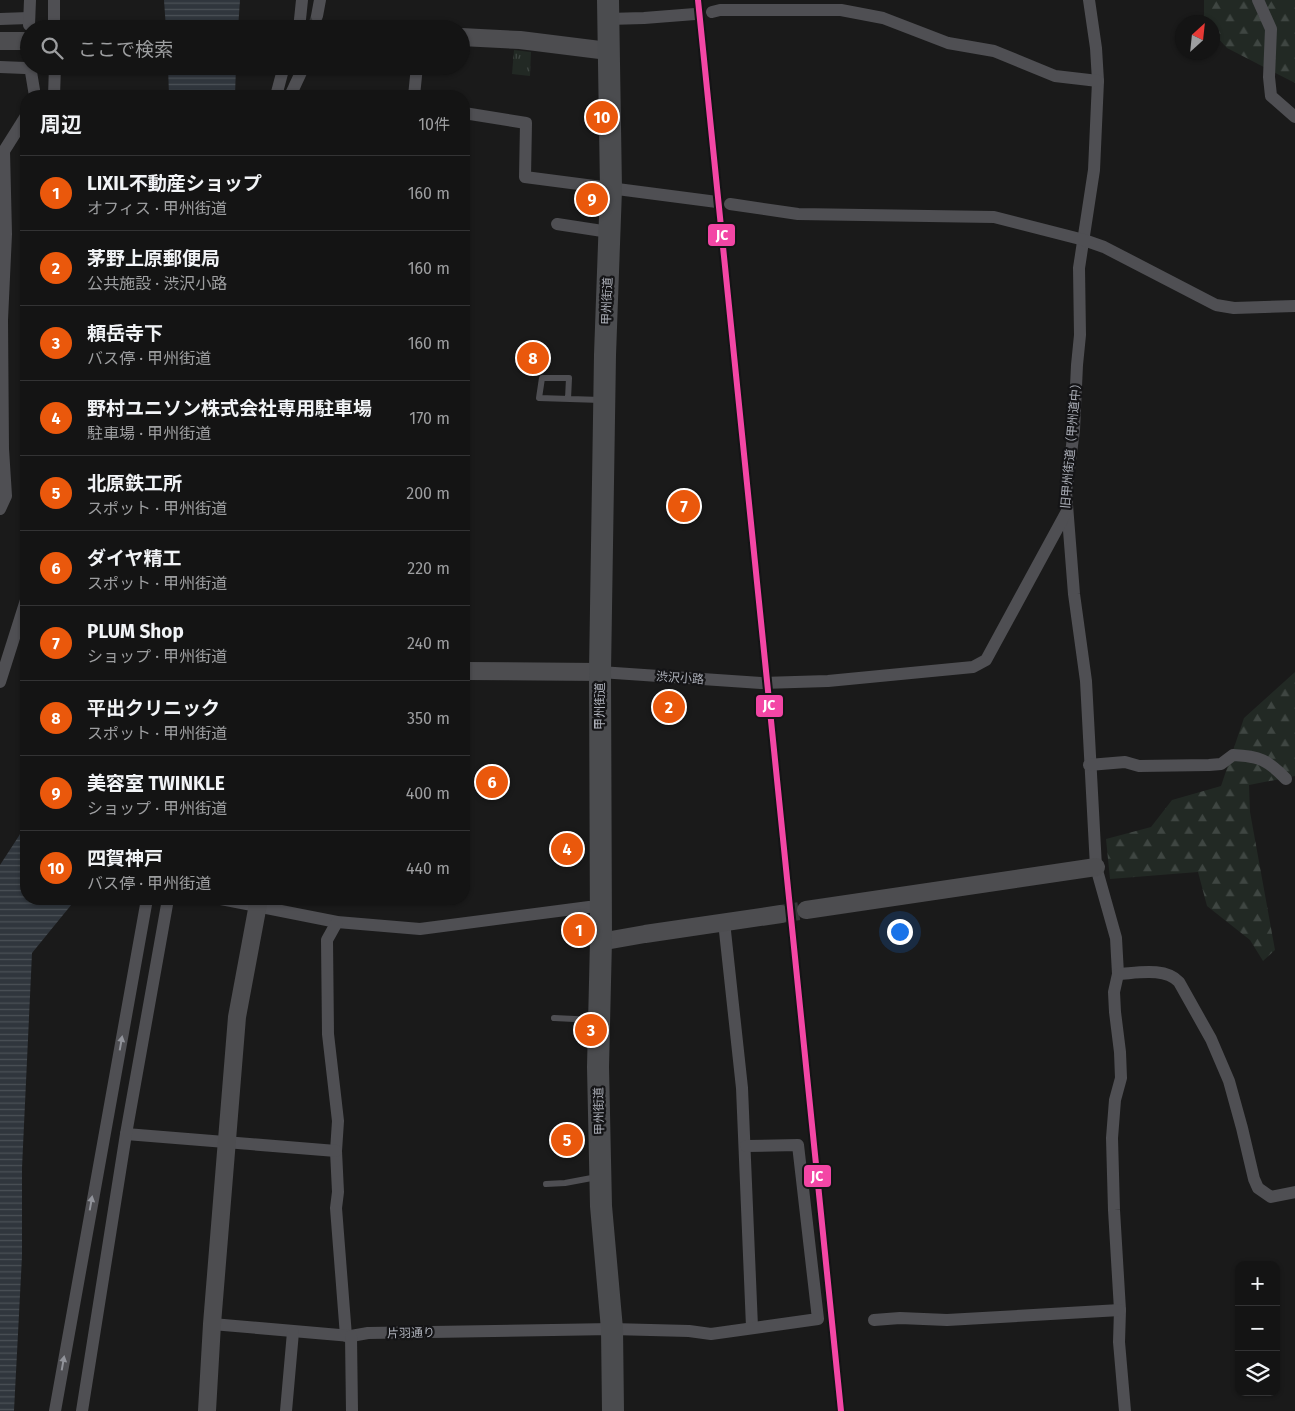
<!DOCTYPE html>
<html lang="ja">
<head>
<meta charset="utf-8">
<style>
	body { margin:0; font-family:"Fira Sans","Noto Sans JP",sans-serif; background:#212122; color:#f1f3f6 }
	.controls { position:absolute; right:15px; bottom:15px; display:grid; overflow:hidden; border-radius:10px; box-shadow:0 1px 4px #0004 }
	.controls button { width:45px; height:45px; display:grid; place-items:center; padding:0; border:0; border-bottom:1px solid #333334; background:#141414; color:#f1f3f6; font:25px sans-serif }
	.compass { position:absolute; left:1175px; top:15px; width:45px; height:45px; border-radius:50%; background:#141414; box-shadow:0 1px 4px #0004; rotate:27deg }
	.you { position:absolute; left:899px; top:931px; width:18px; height:18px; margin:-12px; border:4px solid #fff; border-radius:50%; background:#1a73e8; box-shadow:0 0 0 8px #1a73e833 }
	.badge { display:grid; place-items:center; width:32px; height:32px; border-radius:50%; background:#ea580c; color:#fff; font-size:16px; font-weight:700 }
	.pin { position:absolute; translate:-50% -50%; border:2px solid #fff; box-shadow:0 1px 5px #0006 }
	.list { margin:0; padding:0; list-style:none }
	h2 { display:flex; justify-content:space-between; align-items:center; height:65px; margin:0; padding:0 20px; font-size:21px }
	h2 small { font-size:16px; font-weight:400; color:#9d9ea0 }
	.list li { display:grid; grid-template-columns:32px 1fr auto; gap:15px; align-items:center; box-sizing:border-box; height:75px; padding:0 20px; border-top:1px solid #333334 }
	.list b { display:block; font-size:19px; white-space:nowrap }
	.list p { margin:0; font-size:16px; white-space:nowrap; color:#9d9ea0 }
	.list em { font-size:16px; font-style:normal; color:#9d9ea0 }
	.icon { flex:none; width:28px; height:28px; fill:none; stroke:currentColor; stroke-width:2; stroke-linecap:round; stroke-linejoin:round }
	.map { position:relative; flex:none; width:1295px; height:1411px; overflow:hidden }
	.search { position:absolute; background:#141414; box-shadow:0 1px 4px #0004; left:20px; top:20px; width:450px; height:55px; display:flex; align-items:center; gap:12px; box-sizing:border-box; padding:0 18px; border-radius:28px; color:#9d9ea0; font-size:19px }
	.panel { position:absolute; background:#141414; box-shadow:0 1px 4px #0004; left:20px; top:90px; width:450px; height:815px; border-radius:20px }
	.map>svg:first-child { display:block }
	.grass { fill:url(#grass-tufts) }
	.forest { fill:url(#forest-firs) }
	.water { fill:url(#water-rules) }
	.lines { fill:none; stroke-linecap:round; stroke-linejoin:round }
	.street-tunnel { stroke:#37383a; stroke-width:12; stroke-dasharray:12 6; stroke-linecap:butt }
	.secondary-tunnel { stroke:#37383a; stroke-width:18; stroke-dasharray:18 9; stroke-linecap:butt }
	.lane { stroke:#4f4f53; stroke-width:6 }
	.street { stroke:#4f4f53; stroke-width:12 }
	.secondary { stroke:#4d4d50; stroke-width:18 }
	.highway { stroke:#4b4c4f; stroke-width:22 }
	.rail-1-casing { stroke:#141416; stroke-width:10 }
	.rail-1 { stroke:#f346a5; stroke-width:6 }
	.oneway { fill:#91939a }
	.labels { text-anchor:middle; stroke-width:4.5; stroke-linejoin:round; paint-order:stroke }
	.street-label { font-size:12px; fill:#adb0b9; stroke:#141416 }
	.line-badge { stroke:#141416; stroke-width:2 }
	.badge-label { font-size:14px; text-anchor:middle; font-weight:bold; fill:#fff }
</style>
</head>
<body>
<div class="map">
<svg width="1295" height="1411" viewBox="0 0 1295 1411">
	<defs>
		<pattern id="grass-tufts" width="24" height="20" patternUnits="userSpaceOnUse" patternTransform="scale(1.25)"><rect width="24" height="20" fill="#222924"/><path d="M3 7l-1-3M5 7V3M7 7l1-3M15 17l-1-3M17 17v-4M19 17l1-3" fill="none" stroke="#3f4642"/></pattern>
		<pattern id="forest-firs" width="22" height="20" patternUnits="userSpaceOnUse" patternTransform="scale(1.25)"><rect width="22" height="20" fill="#222924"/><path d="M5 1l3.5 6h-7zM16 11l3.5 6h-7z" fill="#3f4642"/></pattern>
		<pattern id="water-rules" width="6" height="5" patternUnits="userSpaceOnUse" patternTransform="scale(1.25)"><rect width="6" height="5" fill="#30363d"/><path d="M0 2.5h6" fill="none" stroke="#4b5157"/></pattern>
	</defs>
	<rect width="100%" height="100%" fill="#1a1a1a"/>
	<polygon class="grass" points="514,50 531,52 530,76 512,74"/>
	<g class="forest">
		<polygon points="1204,0 1295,0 1295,83 1227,48 1213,33 1212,22 1204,22"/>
		<polygon points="1295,672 1295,776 1249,785 1250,812 1275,950 1263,961 1250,940 1207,906 1198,872 1110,879 1106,839 1151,827 1172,800 1221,786 1244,718"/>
	</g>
	<g class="water">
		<polygon points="164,0 240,0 238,29 166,29"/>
		<polygon points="168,66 236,66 235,96 169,96"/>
		<polygon points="26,825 26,899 76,899 32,953 22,1168 22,1256 14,1411 0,1411 0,865"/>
	</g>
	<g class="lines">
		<polyline class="street-tunnel" points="313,29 317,16"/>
		<polyline class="secondary-tunnel" points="781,914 806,910"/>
		<g class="lane">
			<polyline points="568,399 569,378 542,378 539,398 601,400"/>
			<polyline points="554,1018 595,1020"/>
			<polyline points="546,1184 565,1183 597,1177"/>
		</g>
		<g class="street">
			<polyline points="54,0 54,29"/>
			<polyline points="1089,0 1096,48 1098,81 1094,170 1079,268 1080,335 1077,365 1074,430 1066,492 1074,594 1086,681 1096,867 1116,938 1118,974 1114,992 1115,1012 1120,1052 1121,1078 1115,1100 1112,1138 1114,1210 1120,1310 1119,1342 1125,1411"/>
			<polyline points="1258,0 1271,29 1269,77 1271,96 1295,117"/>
			<polyline points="712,12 720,10 841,10 883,18 948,43 994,51 1055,76 1098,81"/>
			<polyline points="317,16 320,0"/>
			<polyline points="0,19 29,18"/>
			<polyline points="608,19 644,18 695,14"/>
			<polyline points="29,25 30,0"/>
			<polyline points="299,29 302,0"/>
			<polyline points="30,66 35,96"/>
			<polyline points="0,67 25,68 29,66"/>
			<polyline points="54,96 55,66"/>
			<polyline points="276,96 284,66"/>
			<polyline points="290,96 304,66"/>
			<polyline points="414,96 417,66"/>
			<polyline points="464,113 526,123 525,177 717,202"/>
			<polyline points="730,204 798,214 994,217 1084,240 1104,247 1216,305 1234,308 1295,306"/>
			<polyline points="557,224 609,232"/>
			<polyline points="0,509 6,496 3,449 2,320 6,234 4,151 26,116"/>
			<polyline points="600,672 761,683 828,681 973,667 986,660 1067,511"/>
			<polyline points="0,682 26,600"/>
			<path d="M1089,765L1125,762L1139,766L1209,765L1221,764L1233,755C1259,756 1268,760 1286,779"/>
			<polyline points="221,899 337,922 420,929 589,907 601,907"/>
			<polyline points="337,922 327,940 328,1034 338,1121 336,1151 338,1192 336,1208 346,1336"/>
			<polyline points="724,922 742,1088 752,1327"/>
			<path d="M1118,974C1137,973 1165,967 1179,982L1211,1039L1229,1081L1242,1128L1254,1179L1258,1188L1271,1197L1295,1192"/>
			<polyline points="126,1134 336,1151"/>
			<polyline points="874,1320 900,1318 947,1320 1120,1310"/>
			<polyline points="212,1324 351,1336 368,1333 612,1329 689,1331 711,1334 818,1319 798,1145 746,1146"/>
			<polyline points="351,1336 352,1411"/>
			<polyline points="55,1411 147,899"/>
			<polyline points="82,1411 126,1134 168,899"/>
			<polyline points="286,1411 293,1332"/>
		</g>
		<g class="secondary">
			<polyline points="461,37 520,40 608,51"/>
			<polyline points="0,41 29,41"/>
			<polyline points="464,671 600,672"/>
			<polyline points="806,910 1096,867"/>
			<polyline points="601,940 611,940 645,934 781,914"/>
			<polyline points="207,1411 212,1324 237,1017 259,899"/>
		</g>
		<polyline class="highway" points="608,0 611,189 605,355 600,672 601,940 598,1067 601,1206 612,1329 613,1411"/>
		<defs>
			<polyline id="rail-1" points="698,0 841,1411"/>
		</defs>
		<use href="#rail-1" class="rail-1-casing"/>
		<use href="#rail-1" class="rail-1"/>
	</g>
	<defs><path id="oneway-solid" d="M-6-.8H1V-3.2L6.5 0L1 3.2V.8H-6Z" transform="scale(1.25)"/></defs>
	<g class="oneway">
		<use href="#oneway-solid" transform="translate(121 1043) rotate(-80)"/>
		<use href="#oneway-solid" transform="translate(91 1203) rotate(-80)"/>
		<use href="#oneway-solid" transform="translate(63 1363) rotate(-80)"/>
	</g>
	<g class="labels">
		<g class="street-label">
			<text transform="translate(607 301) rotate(-88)" y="4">甲州街道</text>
			<text transform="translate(1071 443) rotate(-85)" y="4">旧甲州街道（甲州道中）</text>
			<text transform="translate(680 678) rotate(4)" y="4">渋沢小路</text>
			<text transform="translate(600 706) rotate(-90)" y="4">甲州街道</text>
			<text transform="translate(599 1111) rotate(-91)" y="4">甲州街道</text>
			<text transform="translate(411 1333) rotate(-1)" y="4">片羽通り</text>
		</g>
	</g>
	<g class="line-badge">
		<rect x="707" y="223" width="29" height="24" rx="5" fill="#f346a5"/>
		<rect x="755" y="694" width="29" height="24" rx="5" fill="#f346a5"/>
		<rect x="803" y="1164" width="29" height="24" rx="5" fill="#f346a5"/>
	</g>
	<g class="badge-label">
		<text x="722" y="240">JC</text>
		<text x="769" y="710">JC</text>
		<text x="817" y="1181">JC</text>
	</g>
</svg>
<div class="controls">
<button>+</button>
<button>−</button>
<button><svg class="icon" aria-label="layers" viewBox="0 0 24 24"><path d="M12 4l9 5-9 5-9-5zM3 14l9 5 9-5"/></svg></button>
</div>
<svg class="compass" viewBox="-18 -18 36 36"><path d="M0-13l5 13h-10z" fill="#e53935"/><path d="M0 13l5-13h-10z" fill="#9d9ea0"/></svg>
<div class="you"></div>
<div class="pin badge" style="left:579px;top:930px">1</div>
<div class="pin badge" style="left:669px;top:707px">2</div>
<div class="pin badge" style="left:591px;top:1030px">3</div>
<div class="pin badge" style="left:567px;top:849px">4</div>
<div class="pin badge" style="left:567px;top:1140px">5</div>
<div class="pin badge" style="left:492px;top:782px">6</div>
<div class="pin badge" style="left:684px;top:506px">7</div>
<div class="pin badge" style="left:533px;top:358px">8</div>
<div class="pin badge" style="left:592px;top:199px">9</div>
<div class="pin badge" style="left:602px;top:117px">10</div>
<div class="search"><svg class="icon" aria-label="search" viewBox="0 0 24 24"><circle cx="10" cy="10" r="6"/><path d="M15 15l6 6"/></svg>ここで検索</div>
<section class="panel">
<h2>周辺<small>10件</small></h2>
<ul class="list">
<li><span class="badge">1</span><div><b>LIXIL不動産ショップ</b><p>オフィス · 甲州街道</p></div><em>160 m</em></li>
<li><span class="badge">2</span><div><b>茅野上原郵便局</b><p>公共施設 · 渋沢小路</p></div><em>160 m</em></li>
<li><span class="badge">3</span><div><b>頼岳寺下</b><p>バス停 · 甲州街道</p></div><em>160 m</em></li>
<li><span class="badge">4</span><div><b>野村ユニソン株式会社専用駐車場</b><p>駐車場 · 甲州街道</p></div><em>170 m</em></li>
<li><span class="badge">5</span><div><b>北原鉄工所</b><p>スポット · 甲州街道</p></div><em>200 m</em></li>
<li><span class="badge">6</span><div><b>ダイヤ精工</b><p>スポット · 甲州街道</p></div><em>220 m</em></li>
<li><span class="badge">7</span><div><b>PLUM Shop</b><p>ショップ · 甲州街道</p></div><em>240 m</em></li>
<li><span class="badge">8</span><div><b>平出クリニック</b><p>スポット · 甲州街道</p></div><em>350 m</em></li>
<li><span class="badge">9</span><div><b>美容室 TWINKLE</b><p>ショップ · 甲州街道</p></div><em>400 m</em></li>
<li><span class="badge">10</span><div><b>四賀神戸</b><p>バス停 · 甲州街道</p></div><em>440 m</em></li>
</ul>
</section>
</div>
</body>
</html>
